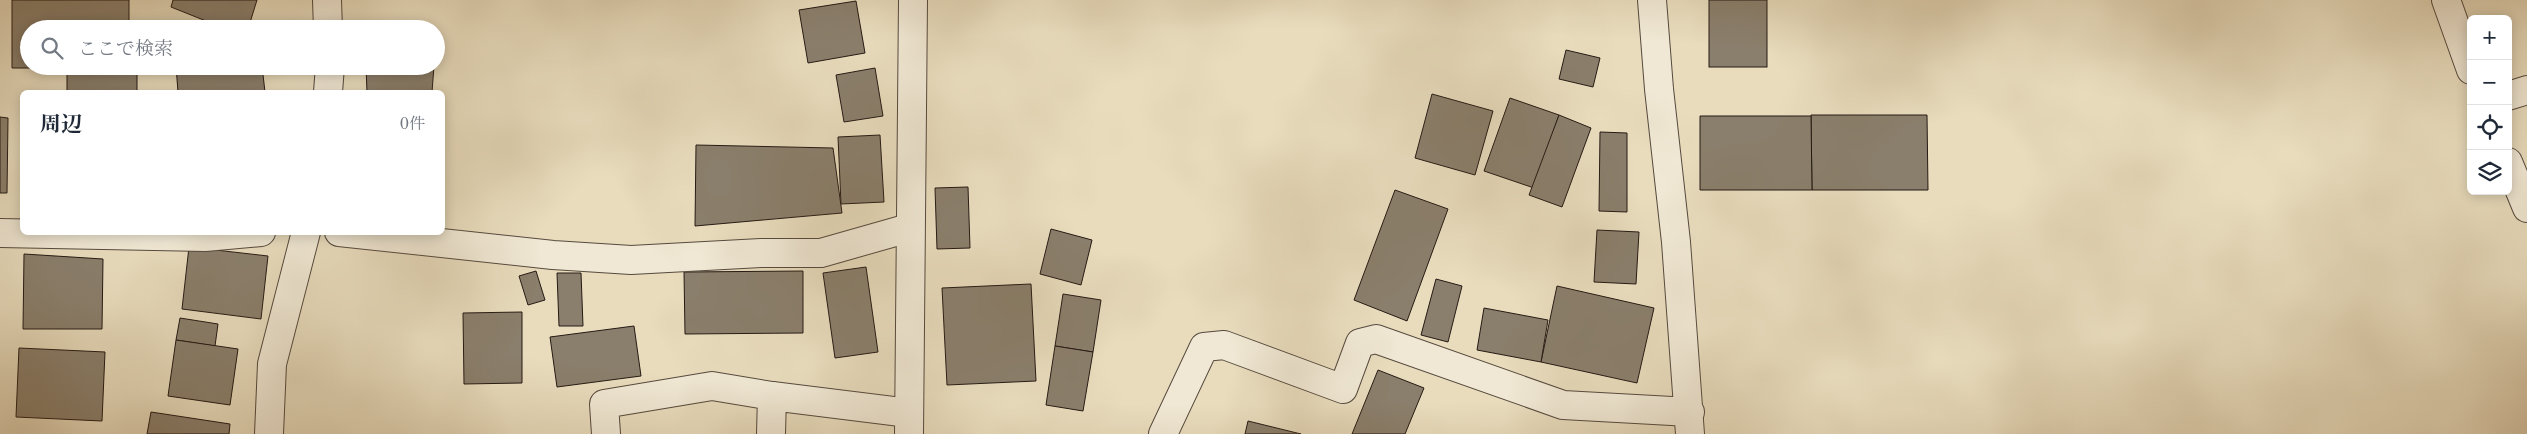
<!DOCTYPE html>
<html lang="ja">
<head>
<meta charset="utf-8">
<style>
	body { margin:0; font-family:"Old Standard TT","Noto Serif JP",serif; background:#f6f6f7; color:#1f2937 }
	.controls { position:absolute; right:15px; top:15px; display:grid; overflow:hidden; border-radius:8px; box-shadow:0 2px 12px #0003 }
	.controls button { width:45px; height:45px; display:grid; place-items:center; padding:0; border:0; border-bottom:1px solid #e0e1e3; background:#fff; color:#1f2937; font:25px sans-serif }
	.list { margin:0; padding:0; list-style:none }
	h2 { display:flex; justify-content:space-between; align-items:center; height:65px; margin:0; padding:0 20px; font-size:21px }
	h2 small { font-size:16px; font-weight:400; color:#747a83 }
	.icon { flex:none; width:28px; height:28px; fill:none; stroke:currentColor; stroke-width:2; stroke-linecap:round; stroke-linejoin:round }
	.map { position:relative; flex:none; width:2527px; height:434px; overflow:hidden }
	.search { position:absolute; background:#fff; box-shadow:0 2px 12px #0003; left:20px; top:20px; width:425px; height:55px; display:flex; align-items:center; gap:12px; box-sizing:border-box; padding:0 18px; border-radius:28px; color:#747a83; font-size:19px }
	.panel { position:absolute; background:#fff; box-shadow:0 2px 12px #0003; left:20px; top:90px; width:425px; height:145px; border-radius:8px }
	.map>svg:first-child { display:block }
	.building { fill:#8a7f6c; stroke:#251a14 }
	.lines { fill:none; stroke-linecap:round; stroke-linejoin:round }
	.street-casing { stroke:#564a3e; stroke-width:30 }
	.street { stroke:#f0e8d4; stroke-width:28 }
</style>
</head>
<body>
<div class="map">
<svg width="2527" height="434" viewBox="0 0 2527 434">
	<rect width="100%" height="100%" fill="#e8dcbd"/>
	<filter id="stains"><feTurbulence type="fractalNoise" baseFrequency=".004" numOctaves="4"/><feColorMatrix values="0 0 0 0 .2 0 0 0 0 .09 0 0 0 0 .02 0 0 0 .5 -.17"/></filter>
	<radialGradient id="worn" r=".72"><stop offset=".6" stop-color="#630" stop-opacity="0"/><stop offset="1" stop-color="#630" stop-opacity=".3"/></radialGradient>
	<g class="building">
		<polygon points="12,0 129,0 129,29 29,29 29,66 128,66 128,68 12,68"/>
		<polygon points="173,0 257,0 248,29 226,29 171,7"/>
		<rect x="1709" y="0" width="58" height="67"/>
		<polygon points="856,1 865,53 808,63 799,10"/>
		<polygon points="1566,50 1600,58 1593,87 1559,79"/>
		<polygon points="176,66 262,66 265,92 178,92"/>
		<polygon points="366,66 434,66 432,92 367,92"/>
		<polygon points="137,68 137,92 67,92 67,70"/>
		<polygon points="875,68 883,116 844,122 836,75"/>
		<polygon points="1432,94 1493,111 1475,175 1415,158"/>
		<polygon points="1510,98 1559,115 1534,188 1484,171"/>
		<polygon points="1559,115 1591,128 1562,207 1529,195"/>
		<polygon points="1811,115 1927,115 1928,190 1812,190"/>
		<polygon points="1700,116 1811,116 1812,190 1700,190"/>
		<polygon points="0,117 8,118 7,193 0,193"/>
		<polygon points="1600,132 1627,133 1627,212 1599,211"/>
		<polygon points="880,135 884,202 841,204 838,137"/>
		<polygon points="696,145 833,148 842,213 695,226"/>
		<polygon points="968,187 970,248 937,249 935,188"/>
		<polygon points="1395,190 1448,209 1407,321 1354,300"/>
		<polygon points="1051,229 1092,240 1081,285 1040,274"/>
		<polygon points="1597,230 1639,232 1636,284 1594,282"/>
		<polygon points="189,247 268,256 261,319 182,309"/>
		<polygon points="24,254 103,259 102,329 23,329"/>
		<polygon points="866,267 878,352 835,358 823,273"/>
		<polygon points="536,271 545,300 528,305 519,276"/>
		<polygon points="803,271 803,333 685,334 684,272"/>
		<polygon points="557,273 581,273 583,326 559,326"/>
		<polygon points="1436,279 1462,286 1448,342 1421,335"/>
		<polygon points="1031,284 1036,381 947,385 942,288"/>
		<polygon points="1557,286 1654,308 1637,383 1541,362"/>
		<polygon points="1063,294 1101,300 1093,352 1055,346"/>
		<polygon points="1484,308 1548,320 1541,362 1477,350"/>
		<polygon points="522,312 522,383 464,384 463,313"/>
		<polygon points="180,318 218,324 215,346 176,340"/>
		<polygon points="634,326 641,376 557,387 550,337"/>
		<polygon points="176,340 238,349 230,405 168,396"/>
		<polygon points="1055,346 1093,352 1083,411 1046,405"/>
		<polygon points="19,348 105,352 102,421 16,417"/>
		<polygon points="1378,370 1424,388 1405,434 1352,434"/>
		<polygon points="151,412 230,424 229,434 147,434"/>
		<polygon points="1248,421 1301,434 1245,434"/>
	</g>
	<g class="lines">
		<defs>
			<g id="street">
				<polyline points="327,0 328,29"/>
				<polyline points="1652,0 1659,89 1676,242 1690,434"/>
				<polyline points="2446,0 2471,70"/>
				<polyline points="328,92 330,66"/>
				<polyline points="2508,96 2527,90"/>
				<polyline points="2508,162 2527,208"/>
				<polyline points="339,232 553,255 631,260 761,253 821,253 909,228"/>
				<polyline points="0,233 205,237 261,232"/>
				<polyline points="269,434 272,364 306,232"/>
				<polyline points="606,434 604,404 712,386 772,396"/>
				<polyline points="771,434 772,396 909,413"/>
				<polyline points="909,434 913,0"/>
				<polyline points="1163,434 1204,347 1224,345 1343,389 1360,343 1376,339 1563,405 1690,412"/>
			</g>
		</defs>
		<use href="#street" class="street-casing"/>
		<use href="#street" class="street"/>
	</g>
	<rect width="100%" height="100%" filter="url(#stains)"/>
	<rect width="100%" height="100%" fill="url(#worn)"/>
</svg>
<div class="controls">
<button>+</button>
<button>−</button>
<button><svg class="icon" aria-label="locate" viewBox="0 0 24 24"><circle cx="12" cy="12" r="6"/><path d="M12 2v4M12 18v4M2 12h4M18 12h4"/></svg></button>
<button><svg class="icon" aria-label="layers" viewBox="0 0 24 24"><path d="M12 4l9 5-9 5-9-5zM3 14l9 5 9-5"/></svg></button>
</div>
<div class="search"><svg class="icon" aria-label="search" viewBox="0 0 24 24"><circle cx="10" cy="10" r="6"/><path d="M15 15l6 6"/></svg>ここで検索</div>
<section class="panel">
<h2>周辺<small>0件</small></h2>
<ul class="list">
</ul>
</section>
</div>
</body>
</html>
